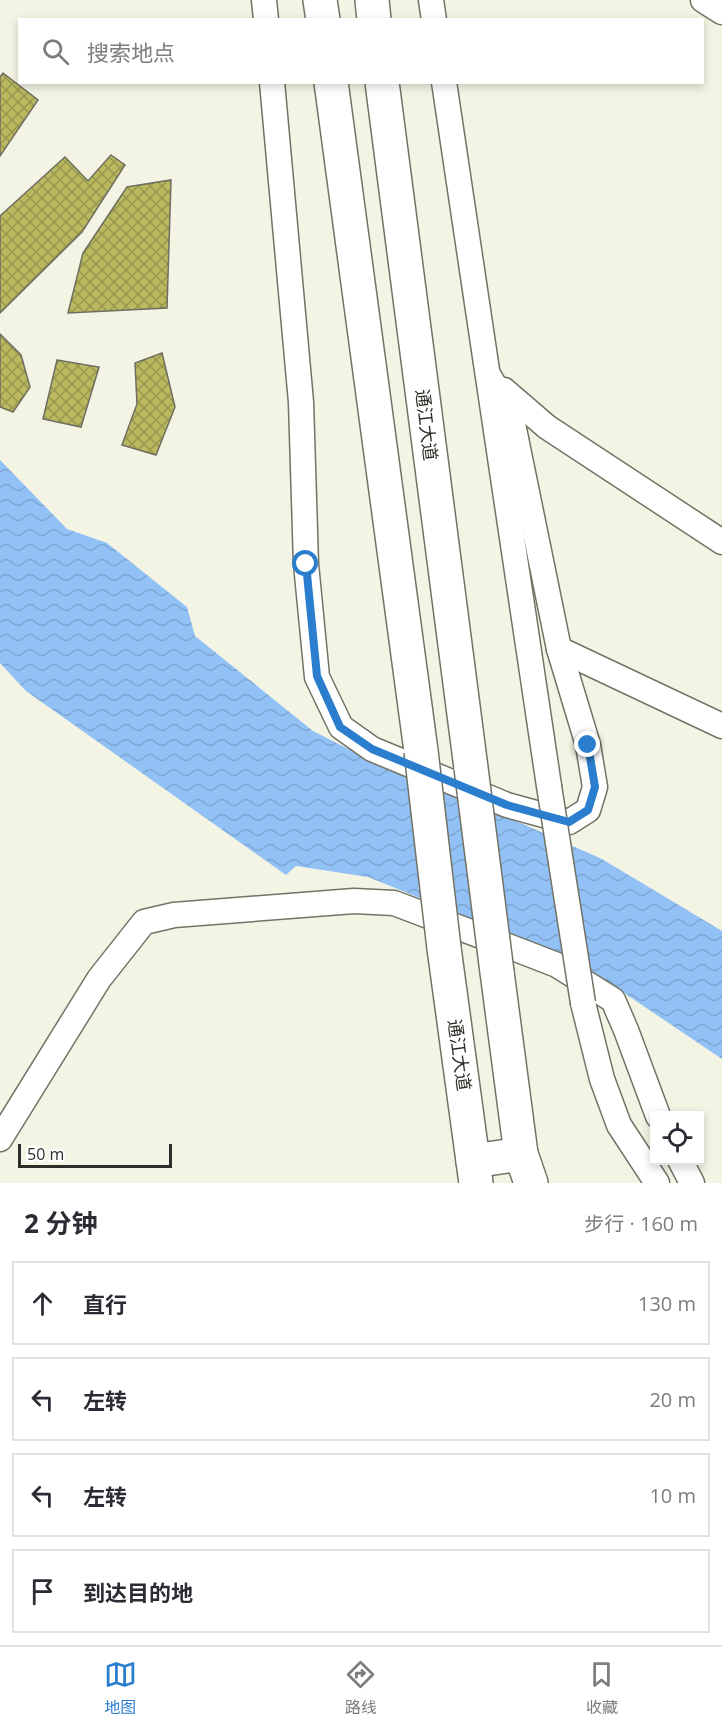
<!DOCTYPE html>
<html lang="zh">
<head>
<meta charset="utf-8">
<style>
	body { margin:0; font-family:"Open Sans","Noto Sans SC",sans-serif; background:#f2f2f3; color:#2b2b33 }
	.controls { position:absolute; right:18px; bottom:18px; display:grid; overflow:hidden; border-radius:0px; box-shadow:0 3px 9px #0003 }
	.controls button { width:54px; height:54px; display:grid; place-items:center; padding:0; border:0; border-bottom:2px solid #e1e1e2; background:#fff; color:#2b2b33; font:30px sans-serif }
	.scale { position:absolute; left:18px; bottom:15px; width:154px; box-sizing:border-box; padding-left:6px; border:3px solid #2e2e28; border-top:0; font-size:16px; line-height:21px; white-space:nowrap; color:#2e2e28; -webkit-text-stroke:4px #fff; paint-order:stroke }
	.stop { position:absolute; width:18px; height:18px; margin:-14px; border:4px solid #2a7ecd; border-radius:50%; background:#fff }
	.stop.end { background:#2a7ecd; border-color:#fff; box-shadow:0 2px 6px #0008 }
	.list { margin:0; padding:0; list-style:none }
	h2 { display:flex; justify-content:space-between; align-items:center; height:78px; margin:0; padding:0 24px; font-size:26px }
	h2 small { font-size:20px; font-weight:400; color:#7c7c81 }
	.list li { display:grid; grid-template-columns:39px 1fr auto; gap:18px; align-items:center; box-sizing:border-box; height:84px; margin:0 12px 12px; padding:0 12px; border:2px solid #e1e1e2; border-radius:0px }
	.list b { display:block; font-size:22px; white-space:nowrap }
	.list em { font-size:20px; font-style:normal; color:#7c7c81 }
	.icon { flex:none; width:33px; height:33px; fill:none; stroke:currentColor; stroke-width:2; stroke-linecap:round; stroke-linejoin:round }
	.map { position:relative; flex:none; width:722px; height:1183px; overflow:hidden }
	.search { position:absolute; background:#fff; box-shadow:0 3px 9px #0003; left:18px; right:18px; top:18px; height:66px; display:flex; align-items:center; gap:15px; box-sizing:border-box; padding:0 21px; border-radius:0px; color:#7c7c81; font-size:22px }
	.sheet { height:462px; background:#fff }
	nav { display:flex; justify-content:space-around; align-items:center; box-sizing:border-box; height:84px; border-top:2px solid #e1e1e2; background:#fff; font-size:16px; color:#7c7c81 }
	nav a { display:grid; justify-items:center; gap:3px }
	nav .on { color:#2a7ecd }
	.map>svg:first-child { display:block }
	.water { fill:url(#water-waves) }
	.building { fill:url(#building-cross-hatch); stroke:#6e6e60; stroke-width:1.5 }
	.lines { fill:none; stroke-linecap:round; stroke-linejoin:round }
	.minor-casing { stroke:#737365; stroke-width:27 }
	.trunk-casing { stroke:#737365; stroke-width:36 }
	.motorway-casing { stroke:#737365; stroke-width:36 }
	.minor { stroke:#fff; stroke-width:24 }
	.trunk { stroke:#fff; stroke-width:33 }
	.motorway { stroke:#fff; stroke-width:33 }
	.minor-bridge-casing { stroke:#737365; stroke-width:27; stroke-linecap:butt }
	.trunk-bridge-casing { stroke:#737365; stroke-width:36; stroke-linecap:butt }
	.minor-bridge { stroke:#fff; stroke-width:24 }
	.trunk-bridge { stroke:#fff; stroke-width:33 }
	.route { stroke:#2a7ecd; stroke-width:8 }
	.labels { text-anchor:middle; stroke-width:5; stroke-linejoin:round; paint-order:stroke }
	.street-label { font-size:18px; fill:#2e2e28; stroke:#fff }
</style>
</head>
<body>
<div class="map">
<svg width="722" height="1183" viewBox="0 0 722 1183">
	<defs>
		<pattern id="water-waves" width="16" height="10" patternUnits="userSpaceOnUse" patternTransform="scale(1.5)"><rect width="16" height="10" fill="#91c1f5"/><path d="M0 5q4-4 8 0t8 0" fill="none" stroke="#7da6d2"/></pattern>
		<pattern id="building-cross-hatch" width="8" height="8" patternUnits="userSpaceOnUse" patternTransform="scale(1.5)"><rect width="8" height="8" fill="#bbb95f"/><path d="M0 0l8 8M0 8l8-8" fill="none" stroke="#98974e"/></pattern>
	</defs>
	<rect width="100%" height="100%" fill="#f4f4e4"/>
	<polygon class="water" points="0,460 67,529 107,543 187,607 195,636 313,731 394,772 523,824 602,859 722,931 722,1059 593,972 546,949 368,877 296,866 286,875 26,691 0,663"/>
	<g class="building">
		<polygon points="3,73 38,100 0,156 0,77"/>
		<polygon points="111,155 125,165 82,232 0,313 0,216 65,157 88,181"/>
		<polygon points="171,180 167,308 68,313 83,253 127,187"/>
		<polygon points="0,334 21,355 30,387 13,412 0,407"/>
		<polygon points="162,353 175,407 156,455 122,445 137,404 135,363"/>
		<polygon points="57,360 99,367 81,427 43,419"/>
	</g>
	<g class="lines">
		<defs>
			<g id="minor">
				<polyline points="264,0 266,20"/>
				<polyline points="431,0 434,20"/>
				<polyline points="703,0 722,12"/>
				<polyline points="272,82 301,402 306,564 317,677 341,727 372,749 507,805 569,822 588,810 595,787 588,745 559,649 511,414 489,376"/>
				<polyline points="444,82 549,786"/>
				<polyline points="504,390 547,427 722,542"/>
				<polyline points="559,649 722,726"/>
				<polyline points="583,1003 602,1079 619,1125 657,1183"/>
				<polyline points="0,1139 99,979 144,922 174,915 354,901 394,903 526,953 557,965 613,1000 626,1030 658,1116"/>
				<polyline points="680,1160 692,1183"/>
			</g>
			<g id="trunk">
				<polyline points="320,0 323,20"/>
				<polyline points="372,0 374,20"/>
				<polyline points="331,82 421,751"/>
				<polyline points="382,82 471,768"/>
				<polyline points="444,948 473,1161 521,1154 497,972"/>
			</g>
			<g id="motorway">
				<polyline points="521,1154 531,1183"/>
				<polyline points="473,1161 476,1183"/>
			</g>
		</defs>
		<use href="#minor" class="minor-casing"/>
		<use href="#trunk" class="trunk-casing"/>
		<use href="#motorway" class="motorway-casing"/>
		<use href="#minor" class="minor"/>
		<use href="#trunk" class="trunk"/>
		<use href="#motorway" class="motorway"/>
		<defs>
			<polyline id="minor-bridge" points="549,786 583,1003"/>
			<g id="trunk-bridge">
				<polyline points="421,751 444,948"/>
				<polyline points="471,768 497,972"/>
			</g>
		</defs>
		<use href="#minor-bridge" class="minor-bridge-casing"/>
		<use href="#trunk-bridge" class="trunk-bridge-casing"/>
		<use href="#minor-bridge" class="minor-bridge"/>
		<use href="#trunk-bridge" class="trunk-bridge"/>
	</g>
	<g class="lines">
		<polyline class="route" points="306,564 317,676 340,727 372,749 507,805 569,822 588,810 595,787 588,745"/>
	</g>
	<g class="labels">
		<g class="street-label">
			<text transform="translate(426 425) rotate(83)" y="6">通江大道</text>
			<text transform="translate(459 1055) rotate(82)" y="6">通江大道</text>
		</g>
	</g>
</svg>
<div class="controls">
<button><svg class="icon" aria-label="locate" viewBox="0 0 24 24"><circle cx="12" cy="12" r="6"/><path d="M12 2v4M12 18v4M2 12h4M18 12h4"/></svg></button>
</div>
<div class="scale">50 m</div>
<div class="stop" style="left:306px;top:564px"></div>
<div class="stop end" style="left:588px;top:745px"></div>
<div class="search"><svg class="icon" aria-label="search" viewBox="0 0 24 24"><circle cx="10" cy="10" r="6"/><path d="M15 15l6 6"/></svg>搜索地点</div>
</div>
<section class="sheet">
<h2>2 分钟<small>步行 · 160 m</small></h2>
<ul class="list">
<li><svg class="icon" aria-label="ahead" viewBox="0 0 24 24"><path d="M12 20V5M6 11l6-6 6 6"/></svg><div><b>直行</b></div><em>130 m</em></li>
<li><svg class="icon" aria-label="left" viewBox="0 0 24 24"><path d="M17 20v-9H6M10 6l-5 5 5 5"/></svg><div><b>左转</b></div><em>20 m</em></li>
<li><svg class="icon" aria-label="left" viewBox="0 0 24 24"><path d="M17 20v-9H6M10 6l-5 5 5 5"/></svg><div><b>左转</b></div><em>10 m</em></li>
<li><svg class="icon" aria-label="arrive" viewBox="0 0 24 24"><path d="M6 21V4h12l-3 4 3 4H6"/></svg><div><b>到达目的地</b></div></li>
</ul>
</section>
<nav>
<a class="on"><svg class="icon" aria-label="map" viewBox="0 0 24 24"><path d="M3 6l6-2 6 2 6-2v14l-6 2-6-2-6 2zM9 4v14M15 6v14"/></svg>地图</a>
<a><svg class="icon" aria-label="directions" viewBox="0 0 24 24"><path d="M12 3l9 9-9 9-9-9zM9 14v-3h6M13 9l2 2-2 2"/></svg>路线</a>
<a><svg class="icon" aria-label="saved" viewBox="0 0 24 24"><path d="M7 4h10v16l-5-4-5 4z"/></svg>收藏</a>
</nav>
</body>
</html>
